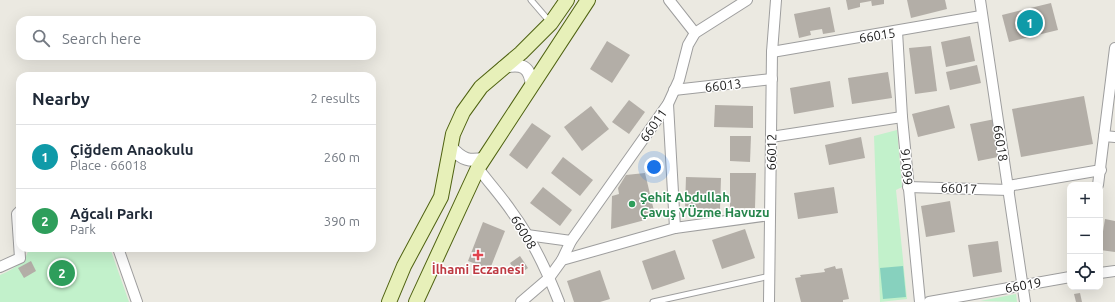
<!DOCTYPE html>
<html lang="en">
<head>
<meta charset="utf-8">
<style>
	body { margin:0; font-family:Ubuntu,sans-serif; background:#f6f6f7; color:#1f2937 }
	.controls { position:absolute; right:12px; bottom:12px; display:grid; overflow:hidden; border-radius:8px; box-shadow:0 4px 16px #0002 }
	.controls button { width:36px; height:36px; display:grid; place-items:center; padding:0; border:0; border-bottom:1px solid #e0e1e3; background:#fff; color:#1f2937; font:20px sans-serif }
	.you { position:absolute; left:654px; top:167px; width:14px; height:14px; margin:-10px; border:3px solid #fff; border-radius:50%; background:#1a73e8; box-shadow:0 0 0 6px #1a73e833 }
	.badge { display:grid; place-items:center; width:26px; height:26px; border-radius:50%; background:#0f766e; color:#fff; font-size:13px; font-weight:700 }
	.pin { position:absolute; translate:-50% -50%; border:2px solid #fff; box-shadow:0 1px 4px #0006 }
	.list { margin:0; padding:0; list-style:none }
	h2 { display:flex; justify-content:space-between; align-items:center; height:52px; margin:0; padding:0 16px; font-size:17px }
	h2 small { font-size:13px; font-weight:400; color:#747a83 }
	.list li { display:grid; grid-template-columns:26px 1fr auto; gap:12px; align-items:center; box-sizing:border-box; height:64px; padding:0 16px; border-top:1px solid #e0e1e3 }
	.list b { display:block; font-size:15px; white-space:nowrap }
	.list p { margin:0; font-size:13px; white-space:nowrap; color:#747a83 }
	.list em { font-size:13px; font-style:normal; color:#747a83 }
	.icon { flex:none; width:22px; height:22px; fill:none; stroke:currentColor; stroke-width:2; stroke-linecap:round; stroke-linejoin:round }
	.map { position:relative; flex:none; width:1115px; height:302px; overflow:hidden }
	.search { position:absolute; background:#fff; box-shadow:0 4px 16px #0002; left:16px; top:16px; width:360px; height:44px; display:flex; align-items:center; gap:10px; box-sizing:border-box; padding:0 14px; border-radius:12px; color:#747a83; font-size:15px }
	.panel { position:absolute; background:#fff; box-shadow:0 4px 16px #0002; left:16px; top:72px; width:360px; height:180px; border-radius:12px }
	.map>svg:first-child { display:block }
	.park { fill:#c2f1cb }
	.pitch { fill:#87d1be }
	.building { fill:#b3aea7 }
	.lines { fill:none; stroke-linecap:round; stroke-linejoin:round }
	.service-casing { stroke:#9e9e9e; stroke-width:7 }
	.minor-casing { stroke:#9e9e9e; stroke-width:12 }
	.tertiary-casing { stroke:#9e9e9e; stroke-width:14 }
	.secondary-casing { stroke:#4f6211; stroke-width:16 }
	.service { stroke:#fff; stroke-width:5 }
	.minor { stroke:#fff; stroke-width:10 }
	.tertiary { stroke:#fff; stroke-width:12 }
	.secondary { stroke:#e7f0b9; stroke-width:14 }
	.leisure-dot { fill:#2e9e5b; stroke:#fff; stroke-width:1.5 }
	.health-dot { fill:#e0444e; stroke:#fff; stroke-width:1.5 }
	.labels { text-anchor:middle; stroke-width:3; stroke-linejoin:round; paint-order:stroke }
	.street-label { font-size:13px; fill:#1a1a1a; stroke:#fff }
	.leisure-label { font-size:13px; font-weight:bold; fill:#27864d; stroke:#fff; text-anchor:start }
	.health-label { font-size:13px; font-weight:bold; fill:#be3a42; stroke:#fff }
</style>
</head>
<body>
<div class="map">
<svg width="1115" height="302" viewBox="0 0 1115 302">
	<rect width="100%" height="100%" fill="#ebe9e1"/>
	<g class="park">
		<polygon points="897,130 902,187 896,190 907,299 880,302 874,136"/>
		<path d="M28,248H110L129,302H0V275C10,271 29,261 28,248Z"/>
		<polygon points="1016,294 1017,302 980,301"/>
	</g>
	<polygon class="pitch" points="903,266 906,297 883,299 880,268"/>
	<g class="building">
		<polygon points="846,0 871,0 871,1 860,3 860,7 848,10"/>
		<polygon points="871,0 884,0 884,4 872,6"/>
		<polygon points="907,0 945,0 947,9 911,18"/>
		<polygon points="1051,3 1058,30 1009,42 1002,15"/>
		<polygon points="830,7 835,32 823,34 822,29 810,31 811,35 799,38 794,14"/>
		<polygon points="970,36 975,61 946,67 941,42"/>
		<polygon points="607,41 630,55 612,83 590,69"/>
		<polygon points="931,46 937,91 915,94 909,48"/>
		<polygon points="977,65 981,83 950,90 946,72"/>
		<polygon points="888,72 892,98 852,104 848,78"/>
		<polygon points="830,81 834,107 794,114 790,88"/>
		<polygon points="1084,96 1093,144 1021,157 1012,109"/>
		<polygon points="629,100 645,112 629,134 612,122"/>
		<polygon points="715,105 753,106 753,128 714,127"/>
		<polygon points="949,105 955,128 918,137 912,114"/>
		<polygon points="591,106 609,129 582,151 564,127"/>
		<polygon points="995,119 1003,156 978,161 970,124"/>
		<polygon points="532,123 551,136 527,169 509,155"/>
		<polygon points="730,136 751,136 750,162 730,161"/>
		<polygon points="861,137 865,158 829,165 825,145"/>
		<polygon points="563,157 593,180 580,196 551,173"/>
		<polygon points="645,173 654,211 643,215 645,220 611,229 612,196 619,194 618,188 626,175"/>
		<polygon points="730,173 756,173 755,208 730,208"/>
		<polygon points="686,177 721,178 720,209 685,208"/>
		<polygon points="543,187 572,210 560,226 530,203"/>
		<polygon points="834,187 838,213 798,219 794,193"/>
		<polygon points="950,201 955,232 926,237 921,206"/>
		<polygon points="1105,219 1115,221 1115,252 1100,250"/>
		<polygon points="483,222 505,231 490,269 468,261"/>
		<polygon points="745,229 755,258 722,269 712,240"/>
		<polygon points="998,241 1002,272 973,277 968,245"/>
		<polygon points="675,250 685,279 652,290 642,261"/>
		<polygon points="520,256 528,268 518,275 510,263"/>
		<polygon points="31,261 36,271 24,278 18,268"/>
		<polygon points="835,266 836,269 842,268 849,299 843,300 843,302 801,302 795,278 801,277 800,275 825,272 824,269"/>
		<polygon points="600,270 610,299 600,302 574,302 567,281"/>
		<polygon points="1080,293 1082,302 1076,302 1074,294"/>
	</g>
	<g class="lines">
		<defs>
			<g id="service">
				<polyline points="531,0 550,22"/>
				<polyline points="653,302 770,276"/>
			</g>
			<g id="minor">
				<polyline points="669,0 695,33"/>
				<polyline points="980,0 1025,302"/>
				<polyline points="897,31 902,117 920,302"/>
				<polyline points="772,52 981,16"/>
				<polyline points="674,90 772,79"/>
				<polyline points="668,104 675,228"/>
				<polyline points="1104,136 1115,137"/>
				<polyline points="771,137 902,117"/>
				<path d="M478,168C489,183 502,197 512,212C532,239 547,271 559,302"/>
				<polyline points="1098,185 1115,48"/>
				<polyline points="1008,186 1101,170"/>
				<polyline points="908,187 1009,190"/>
				<polyline points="527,235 571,241"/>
				<polyline points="118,248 137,302"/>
				<polyline points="562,260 571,241 668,104 679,80 688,45 695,33 747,0"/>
				<polyline points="0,267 20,258 17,214 20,211"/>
				<polyline points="1100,273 1115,271"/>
				<polyline points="521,302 549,278 562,260 675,228 770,215"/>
				<polyline points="769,302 772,52 776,0"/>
				<polyline points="929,302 1070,277"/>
			</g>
			<g id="tertiary">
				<path d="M503,67C522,63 530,66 532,86"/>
				<path d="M451,147C462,160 470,162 485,158"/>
			</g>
			<g id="secondary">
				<polyline points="389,302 404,266 441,197 453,134 463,112 481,87 521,53 551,23 567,0"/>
				<polyline points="416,302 478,168 588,0"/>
			</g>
		</defs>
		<use href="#service" class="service-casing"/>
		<use href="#minor" class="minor-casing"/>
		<use href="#tertiary" class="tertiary-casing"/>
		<use href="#secondary" class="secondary-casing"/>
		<use href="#service" class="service"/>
		<use href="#minor" class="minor"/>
		<use href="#tertiary" class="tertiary"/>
		<use href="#secondary" class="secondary"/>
	</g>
	<circle class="leisure-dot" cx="632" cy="204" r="4"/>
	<path class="health-dot" d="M476 249h4v4h4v4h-4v4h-4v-4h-4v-4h4z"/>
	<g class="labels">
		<g class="street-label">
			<text transform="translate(877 35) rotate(-9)" y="5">66015</text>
			<text transform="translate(723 85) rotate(-6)" y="5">66013</text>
			<text transform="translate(653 125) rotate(-55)" y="5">66011</text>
			<text transform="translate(1001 143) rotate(81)" y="5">66018</text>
			<text transform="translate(771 152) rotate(-89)" y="5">66012</text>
			<text transform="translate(906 167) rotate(-95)" y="5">66016</text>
			<text transform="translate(959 188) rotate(2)" y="5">66017</text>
			<text transform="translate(524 232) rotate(59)" y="5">66008</text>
			<text transform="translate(1023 285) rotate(-10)" y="5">66019</text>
		</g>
		<g class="leisure-label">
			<text x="640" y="202">Şehit Abdullah<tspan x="640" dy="15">Çavuş YÜzme Havuzu</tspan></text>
		</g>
		<g class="health-label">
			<text x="478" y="274">İlhami Eczanesi</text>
		</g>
	</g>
</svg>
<div class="controls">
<button>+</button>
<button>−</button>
<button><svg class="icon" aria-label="locate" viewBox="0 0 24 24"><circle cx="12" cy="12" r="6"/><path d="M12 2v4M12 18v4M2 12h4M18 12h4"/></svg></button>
</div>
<div class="you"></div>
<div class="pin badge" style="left:1030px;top:23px;background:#0f9aa8">1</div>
<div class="pin badge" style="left:62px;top:273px;background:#2e9e5b">2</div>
<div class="search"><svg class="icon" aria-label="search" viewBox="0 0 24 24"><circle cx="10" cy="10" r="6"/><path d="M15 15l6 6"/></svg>Search here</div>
<section class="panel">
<h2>Nearby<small>2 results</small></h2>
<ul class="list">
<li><span class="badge" style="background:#0f9aa8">1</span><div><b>Çiğdem Anaokulu</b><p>Place · 66018</p></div><em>260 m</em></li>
<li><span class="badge" style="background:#2e9e5b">2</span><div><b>Ağcalı Parkı</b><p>Park</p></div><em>390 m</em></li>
</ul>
</section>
</div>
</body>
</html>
